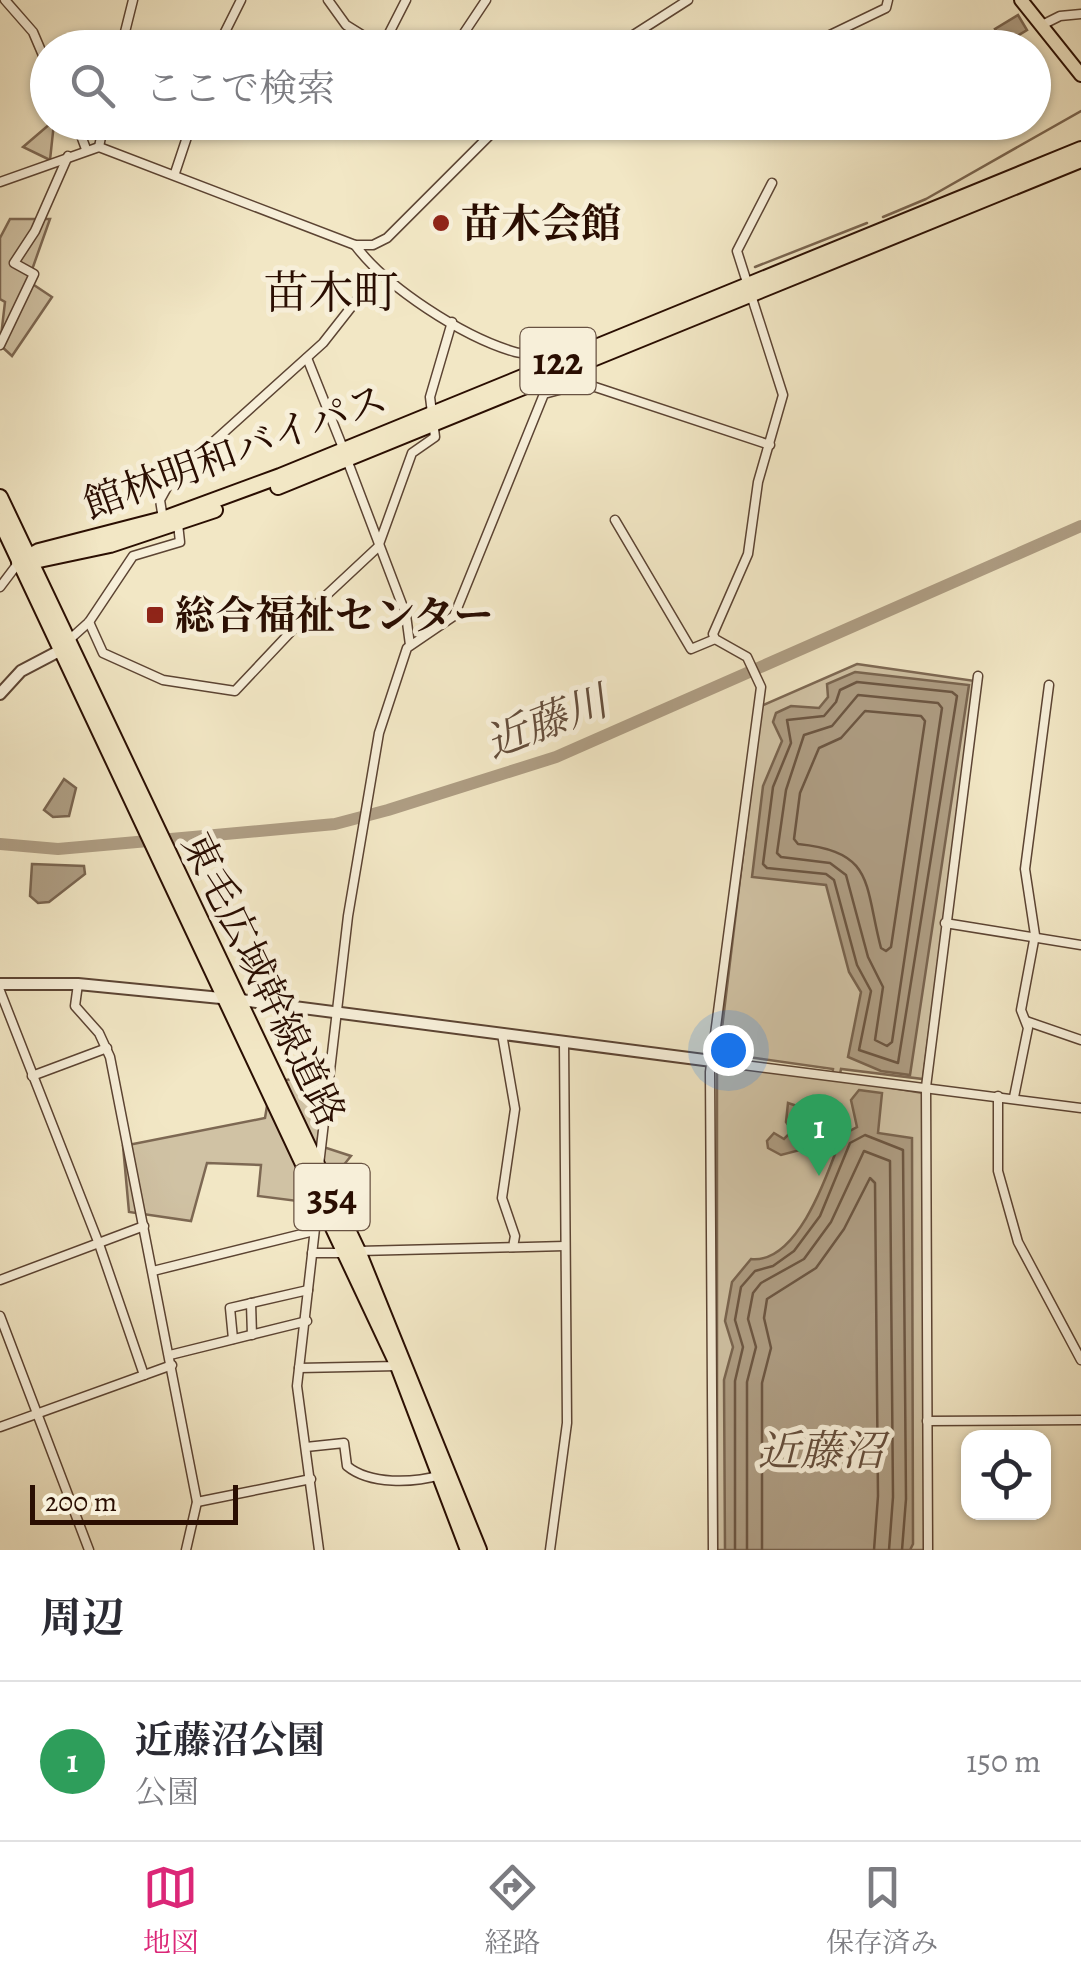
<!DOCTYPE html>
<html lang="ja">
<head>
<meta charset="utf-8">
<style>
	body { margin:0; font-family:Alegreya,"Noto Serif JP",serif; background:#f7f7f7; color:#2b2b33 }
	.controls { position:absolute; right:30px; bottom:30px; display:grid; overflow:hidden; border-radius:20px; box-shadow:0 2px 8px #0004 }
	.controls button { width:90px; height:90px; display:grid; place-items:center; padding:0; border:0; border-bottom:2px solid #e1e1e2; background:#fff; color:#2b2b33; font:50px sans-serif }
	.scale { position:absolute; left:30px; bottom:25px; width:208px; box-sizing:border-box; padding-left:10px; border:5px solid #2a0e02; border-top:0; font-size:28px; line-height:35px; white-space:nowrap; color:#2a0e02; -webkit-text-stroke:8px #f7efd9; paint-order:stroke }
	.you { position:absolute; left:728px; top:1050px; width:35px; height:35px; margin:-25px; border:8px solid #fff; border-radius:50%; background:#1a73e8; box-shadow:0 0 0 15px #1a73e833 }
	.badge { display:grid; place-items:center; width:65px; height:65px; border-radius:50%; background:#db2777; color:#fff; font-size:32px; font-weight:700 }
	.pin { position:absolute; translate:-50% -82px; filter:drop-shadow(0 2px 5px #0008) }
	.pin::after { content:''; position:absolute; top:52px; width:35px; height:30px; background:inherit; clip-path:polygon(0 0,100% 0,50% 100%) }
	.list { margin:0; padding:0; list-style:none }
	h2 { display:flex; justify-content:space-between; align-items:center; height:130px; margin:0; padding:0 40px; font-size:42px }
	h2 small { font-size:32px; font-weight:400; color:#7c7c81 }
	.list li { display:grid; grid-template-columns:65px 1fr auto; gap:30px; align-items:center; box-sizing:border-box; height:160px; padding:0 40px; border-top:2px solid #e1e1e2 }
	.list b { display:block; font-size:38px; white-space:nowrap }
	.list p { margin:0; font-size:32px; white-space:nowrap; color:#7c7c81 }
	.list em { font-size:32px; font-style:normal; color:#7c7c81 }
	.icon { flex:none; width:55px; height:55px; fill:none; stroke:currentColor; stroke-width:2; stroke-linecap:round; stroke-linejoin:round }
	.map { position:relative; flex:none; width:1081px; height:1550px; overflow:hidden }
	.search { position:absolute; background:#fff; box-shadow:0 2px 8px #0004; left:30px; right:30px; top:30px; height:110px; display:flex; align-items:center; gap:25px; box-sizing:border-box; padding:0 35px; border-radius:55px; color:#7c7c81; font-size:38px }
	.sheet { height:290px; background:#fff }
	nav { display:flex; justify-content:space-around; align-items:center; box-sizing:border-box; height:140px; border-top:2px solid #e1e1e2; background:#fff; font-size:28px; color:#7c7c81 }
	nav a { display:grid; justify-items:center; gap:5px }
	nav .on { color:#db2777 }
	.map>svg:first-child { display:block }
	.green { fill:#d0c2a4; stroke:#7d6853; stroke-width:2.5 }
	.water { fill:#ae9d83; stroke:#79644f; stroke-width:2.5 }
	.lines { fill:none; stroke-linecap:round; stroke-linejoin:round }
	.shore { stroke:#6c5642; stroke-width:2.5 }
	.stream { stroke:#79644f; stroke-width:2.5 }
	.river { stroke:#ae9d83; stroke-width:12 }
	.minor-casing { stroke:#5c4433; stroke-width:11 }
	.tertiary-casing { stroke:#5c4433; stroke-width:14 }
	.primary-casing { stroke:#2a0e02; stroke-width:16 }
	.trunk-casing { stroke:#2a0e02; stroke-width:18 }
	.minor { stroke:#f7efd9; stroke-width:8 }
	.tertiary { stroke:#f7efd9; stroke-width:10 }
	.primary { stroke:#f2e7c5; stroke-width:12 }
	.trunk { stroke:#f2e7c5; stroke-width:14 }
	.poi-dot { fill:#8f2418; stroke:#f7efd9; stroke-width:4 }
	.labels { text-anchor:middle; stroke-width:10; stroke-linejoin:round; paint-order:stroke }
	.shield { fill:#f7efd9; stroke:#685242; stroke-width:2.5 }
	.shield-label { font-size:38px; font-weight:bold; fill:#2a0e02 }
	.poi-label { font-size:40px; font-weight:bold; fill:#2a0e02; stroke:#f7efd9; text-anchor:start }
	.street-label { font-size:40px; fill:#2a0e02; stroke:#f7efd9 }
	.water-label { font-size:42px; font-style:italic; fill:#654e3c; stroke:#f7efd9 }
	.quarter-label { font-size:45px; fill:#2a0e02; stroke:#f7efd9 }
</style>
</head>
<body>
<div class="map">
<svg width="1081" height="1550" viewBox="0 0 1081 1550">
	<rect width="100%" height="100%" fill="#f2e7c5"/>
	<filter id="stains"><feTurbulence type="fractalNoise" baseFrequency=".002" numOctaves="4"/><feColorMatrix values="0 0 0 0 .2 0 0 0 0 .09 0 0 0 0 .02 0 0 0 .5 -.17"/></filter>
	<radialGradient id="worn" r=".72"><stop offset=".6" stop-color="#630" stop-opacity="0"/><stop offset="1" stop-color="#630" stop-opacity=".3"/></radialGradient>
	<g class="green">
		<polygon points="51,123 54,123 50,160 23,147"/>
		<polygon points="10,219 50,219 28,281 52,297 12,356 0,345 5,302 0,299 0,238"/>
		<polygon points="857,664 975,681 923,1079 841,1069 839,1079 923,1093 926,1550 717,1550 717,1065 832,1077 833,1069 719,1053 761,706"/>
		<polygon points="328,1074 317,1145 351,1156 313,1203 258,1196 261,1165 207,1163 191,1221 129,1212 123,1146 265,1118 271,1082"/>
	</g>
	<g class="water">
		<polygon points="1018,15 1027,30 1004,44 995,29"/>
		<polygon points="855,672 969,685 910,1075 881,1071 848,1057 861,992 849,972 826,885 752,877 763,786 782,741 773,722 776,713 791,706 819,708 828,697 827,684"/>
		<polygon points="64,779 76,788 69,816 53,817 44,810"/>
		<polygon points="32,864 84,866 85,874 49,902 38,903 30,896"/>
		<path d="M859,1090L882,1093L878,1133L912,1138L913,1544L910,1550H725L724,1380L733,1347L725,1321L732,1282L751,1259C799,1264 829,1170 842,1135L857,1127L851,1100Z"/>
		<polygon points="788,1103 815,1112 815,1134 804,1149 781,1155 768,1148 767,1141 774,1133 784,1139 792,1131 786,1122"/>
	</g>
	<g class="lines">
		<g class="shore">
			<polygon points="857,682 952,692 957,696 898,1063 859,1050 871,991 857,965 834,880 826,874 767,868 763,864 773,787 791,743 787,720 824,716 836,702 840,690"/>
			<polygon points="858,695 938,703 942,708 892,1042 887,1046 875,1040 883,987 868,957 846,875 830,863 781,857 777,853 786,790 804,735 832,726"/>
			<path d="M865,711L921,716L925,721L891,947L886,951L881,948C864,883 875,852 798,844L794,839L800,793L819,748L841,738Z"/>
			<polyline points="735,1550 735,1381 743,1347 735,1320 741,1287 755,1271 773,1266 794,1251 820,1216 850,1143 865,1135 903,1150 906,1499 902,1550"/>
			<polyline points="747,1550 747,1382 756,1347 748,1319 753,1293 761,1283 804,1259 831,1222 864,1151 890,1161 893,1497 889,1550"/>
			<polyline points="762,1550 762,1383 771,1348 764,1318 767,1299 816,1268 844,1229 870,1178 875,1183 878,1496 874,1550"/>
		</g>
		<g class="stream">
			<polyline points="883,217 926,199 1081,111"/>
			<polyline points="755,267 867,223"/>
		</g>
		<polyline class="river" points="0,844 58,849 182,838 335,824 388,810 556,757 1081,526"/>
		<defs>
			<g id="minor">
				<polyline points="5,0 33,32 48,67"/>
				<polyline points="328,0 346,25 383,48"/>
				<polyline points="1042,25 1060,16 1081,14"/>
				<polyline points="382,47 406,0"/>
				<polyline points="121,48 133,0"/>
				<polyline points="217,48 241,0"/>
				<polyline points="454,48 486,0"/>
				<polyline points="613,48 688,0"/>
				<polyline points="803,48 886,8 888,0"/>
				<polyline points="76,122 86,149"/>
				<polyline points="482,122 496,129"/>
				<polyline points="99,147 104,122"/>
				<polyline points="175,173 192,122"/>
				<polyline points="0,182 99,147 355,245 373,245 387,238 503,122"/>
				<path d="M355,245C386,287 463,337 515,352C522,354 530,353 538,355L546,366"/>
				<polyline points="0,345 34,274 14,263 35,231 68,156"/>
				<polyline points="307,358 343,448"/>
				<polyline points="568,368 577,381 770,445"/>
				<polyline points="346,457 406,615 410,645"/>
				<polyline points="163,519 160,500 171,480 323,343 378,273"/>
				<polyline points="615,520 691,649 715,639"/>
				<polyline points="0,587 19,562"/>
				<polyline points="89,622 103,653 163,680 235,691 318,603 378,547 412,453 435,437 430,397 452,322"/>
				<polyline points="69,640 89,622 133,556 180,542 178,524"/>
				<polyline points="945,923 1081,945"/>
				<polyline points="78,984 75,1006 99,1033 110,1057 197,1502 186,1550"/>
				<polyline points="0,991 99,1244 144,1375"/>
				<polyline points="1026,1021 1081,1040"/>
				<polyline points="502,1034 515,1109 502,1198 515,1236 513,1247"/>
				<polyline points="712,1061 1081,1108"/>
				<polyline points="32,1076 107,1048"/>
				<polyline points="998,1096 998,1171 1018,1242 1081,1360"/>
				<polyline points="1014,1097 1028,1028 1021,1010 1035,935 1025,869 1049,685"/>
				<polyline points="319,1165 348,916 379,733 407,648 454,616 544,394 574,386 577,381"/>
				<polyline points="359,1251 565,1246"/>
				<polyline points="312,1253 343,1253"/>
				<polyline points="153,1271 314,1231"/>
				<polyline points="0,1280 144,1226"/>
				<polyline points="251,1303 252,1335"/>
				<polyline points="0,1316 89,1550"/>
				<polyline points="233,1339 230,1308 308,1290"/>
				<polyline points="170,1355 307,1321"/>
				<polyline points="299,1368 398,1366"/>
				<polyline points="927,1421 1081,1420"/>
				<polyline points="0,1427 172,1365"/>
				<path d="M306,1447L344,1443L347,1466C370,1485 413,1483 441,1475"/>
				<polyline points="197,1502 311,1479"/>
				<polyline points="319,1550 297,1386 317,1211 322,1204"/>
				<polyline points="550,1550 567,1423 564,1042"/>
				<polyline points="713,1550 710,1072 761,687 747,657 715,639 713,634 748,554 758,482 783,395 737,251 772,183"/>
				<polyline points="928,1550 926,1087 978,676"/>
			</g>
			<g id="tertiary">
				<polyline points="0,694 21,671 61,650"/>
				<polyline points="0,984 78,984 241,1000 712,1061"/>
			</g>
			<polyline id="primary" points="1021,0 1081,75"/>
			<g id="trunk">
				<polyline points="278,487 1081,160"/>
				<polyline points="0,497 358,1251 479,1550"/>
				<polyline points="0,520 398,1366 468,1550"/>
				<polyline points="19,562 39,551 163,519 280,476 1081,149"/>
				<polyline points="25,563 110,545 215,510"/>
			</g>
		</defs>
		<use href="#minor" class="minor-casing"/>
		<use href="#tertiary" class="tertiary-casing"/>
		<use href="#primary" class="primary-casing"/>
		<use href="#trunk" class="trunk-casing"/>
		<use href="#minor" class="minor"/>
		<use href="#tertiary" class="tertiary"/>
		<use href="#primary" class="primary"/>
		<use href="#trunk" class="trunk"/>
	</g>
	<g class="poi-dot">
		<circle cx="441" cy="223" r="10"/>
		<rect x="145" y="605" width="20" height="20" rx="5"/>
	</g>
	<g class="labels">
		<g class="shield">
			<rect x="520.5" y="328" width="75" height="66" rx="8"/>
			<rect x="294.5" y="1164" width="75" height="66" rx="8"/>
		</g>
		<g class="shield-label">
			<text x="558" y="374">122</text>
			<text x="332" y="1210">354</text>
		</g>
		<g class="poi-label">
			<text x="461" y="237">苗木会館</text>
			<text x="175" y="629">総合福祉センター</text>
		</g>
		<g class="street-label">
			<text transform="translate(235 451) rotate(-20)" y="14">館林明和バイパス</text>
			<text transform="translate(264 979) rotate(64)" y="14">東毛広域幹線道路</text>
		</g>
		<g class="water-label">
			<text transform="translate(546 721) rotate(-21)" y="15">近藤川</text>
			<text x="821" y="1465">近藤沼</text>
		</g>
		<g class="quarter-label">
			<text x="331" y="308">苗木町</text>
		</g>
	</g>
	<rect width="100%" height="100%" filter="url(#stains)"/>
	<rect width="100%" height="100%" fill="url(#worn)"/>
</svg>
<div class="controls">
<button><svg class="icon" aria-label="locate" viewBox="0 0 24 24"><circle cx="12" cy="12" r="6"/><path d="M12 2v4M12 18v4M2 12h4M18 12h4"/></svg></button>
</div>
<div class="scale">200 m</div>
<div class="you"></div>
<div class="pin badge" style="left:819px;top:1176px;background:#2e9e5b">1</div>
<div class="search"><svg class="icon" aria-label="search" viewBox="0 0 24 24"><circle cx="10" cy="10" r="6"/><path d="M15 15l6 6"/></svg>ここで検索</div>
</div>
<section class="sheet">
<h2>周辺<small></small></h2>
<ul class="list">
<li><span class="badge" style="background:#2e9e5b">1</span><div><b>近藤沼公園</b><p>公園</p></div><em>150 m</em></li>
</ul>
</section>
<nav>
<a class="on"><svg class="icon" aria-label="map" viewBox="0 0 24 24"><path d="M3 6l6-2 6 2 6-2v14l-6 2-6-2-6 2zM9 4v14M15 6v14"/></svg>地図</a>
<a><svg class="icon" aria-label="directions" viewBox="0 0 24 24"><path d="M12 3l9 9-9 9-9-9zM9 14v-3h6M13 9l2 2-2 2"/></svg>経路</a>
<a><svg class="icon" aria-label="saved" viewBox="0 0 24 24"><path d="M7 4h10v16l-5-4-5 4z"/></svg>保存済み</a>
</nav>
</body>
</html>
